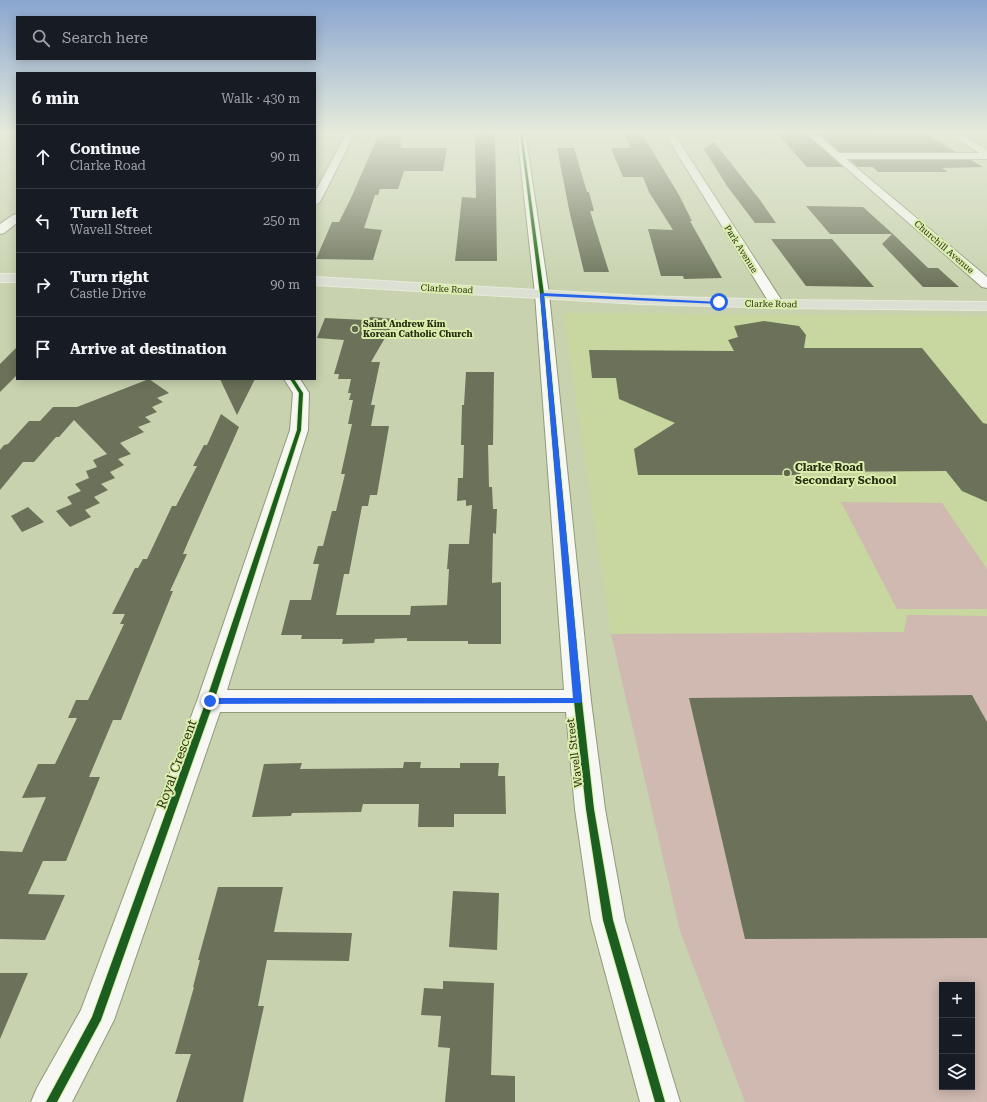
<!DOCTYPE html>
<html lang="en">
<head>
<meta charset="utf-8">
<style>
	body { margin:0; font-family:"Roboto Serif",serif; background:#242831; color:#f1f3f6 }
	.controls { position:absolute; right:12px; bottom:12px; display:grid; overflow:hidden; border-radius:0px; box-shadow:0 2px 10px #0003 }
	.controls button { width:36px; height:36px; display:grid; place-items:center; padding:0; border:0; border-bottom:1px solid #363941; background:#171b24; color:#f1f3f6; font:20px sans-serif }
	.stop { position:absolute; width:12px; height:12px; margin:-9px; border:3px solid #2563eb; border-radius:50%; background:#fff }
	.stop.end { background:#2563eb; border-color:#fff; box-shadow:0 1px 4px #0008 }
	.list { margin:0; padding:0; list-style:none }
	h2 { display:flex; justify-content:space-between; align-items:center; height:52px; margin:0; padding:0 16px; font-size:17px }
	h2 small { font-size:13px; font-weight:400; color:#9ea1a6 }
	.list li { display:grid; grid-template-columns:26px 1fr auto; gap:12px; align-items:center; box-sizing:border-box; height:64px; padding:0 16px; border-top:1px solid #363941 }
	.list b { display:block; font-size:15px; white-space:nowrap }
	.list p { margin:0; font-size:13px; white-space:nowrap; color:#9ea1a6 }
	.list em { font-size:13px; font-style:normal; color:#9ea1a6 }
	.icon { flex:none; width:22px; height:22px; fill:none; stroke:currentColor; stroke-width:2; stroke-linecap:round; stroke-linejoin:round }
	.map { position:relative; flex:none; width:987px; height:1102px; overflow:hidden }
	.search { position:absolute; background:#171b24; box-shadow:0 2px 10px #0003; left:16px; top:16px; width:300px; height:44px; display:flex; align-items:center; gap:10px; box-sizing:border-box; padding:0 14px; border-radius:0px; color:#9ea1a6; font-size:15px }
	.panel { position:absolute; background:#171b24; box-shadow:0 2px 10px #0003; left:16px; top:72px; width:300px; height:308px; border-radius:0px }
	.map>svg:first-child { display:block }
	.built { fill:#c7d79f }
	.green { fill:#cfb9b0; fill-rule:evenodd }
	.building { fill:#6b7259 }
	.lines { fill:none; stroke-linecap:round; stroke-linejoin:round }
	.minor-casing { stroke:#91997c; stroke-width:2 }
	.major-casing { stroke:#e6ebdb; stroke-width:2 }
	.minor { fill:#f7f8f3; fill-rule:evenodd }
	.major { fill:#dcdfd3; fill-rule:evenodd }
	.cycleway-casing { stroke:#dbeeac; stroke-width:2 }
	.cycleway { fill:#1b5e20; fill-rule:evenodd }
	.route { fill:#2563eb }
	.poi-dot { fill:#60684b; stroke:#dbeeac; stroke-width:1.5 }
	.labels { text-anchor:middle; stroke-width:4; stroke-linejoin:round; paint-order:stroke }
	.far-street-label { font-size:9px; fill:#282f15; stroke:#dbeeac }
	.far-poi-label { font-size:9px; font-weight:bold; fill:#282f15; stroke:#dbeeac; text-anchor:start }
	.poi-label { font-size:11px; font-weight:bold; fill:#282f15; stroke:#dbeeac; text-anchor:start }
	.street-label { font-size:11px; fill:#282f15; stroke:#dbeeac }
	.near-street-label { font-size:13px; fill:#282f15; stroke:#dbeeac }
</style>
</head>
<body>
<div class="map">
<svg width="987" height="1102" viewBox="0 0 987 1102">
	<rect width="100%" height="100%" fill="#c8d2ae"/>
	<polygon class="built" points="563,313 987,316 987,616 907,615 904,632 611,634"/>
	<g class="green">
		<polygon points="841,502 942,503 987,569 987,609 897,609"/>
		<path d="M907,615L987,616V1102H745L680,931L611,634L904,632ZM942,985H972V1087H942Z"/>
	</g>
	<g class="building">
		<polygon points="475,132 495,132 497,261 455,261 462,197 476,198"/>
		<polygon points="776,132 804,132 843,167 807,167"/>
		<polygon points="818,132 924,133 956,152 840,152"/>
		<polygon points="624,134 642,134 679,195 692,221 690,221 722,278 684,279 683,276 661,276 648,229 673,230 649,192 643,177 623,177 611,148 631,148"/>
		<polygon points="378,136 402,136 400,143 402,143 400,148 447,148 443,171 404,171 398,189 380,189 378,195 375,195 364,228 382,230 373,260 316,259 332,222 339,222 351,198"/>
		<polygon points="714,142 760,200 776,223 755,223 727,186 704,149"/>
		<polygon points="557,148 574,148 587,192 589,192 594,211 590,211 609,272 584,272 570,214"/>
		<polygon points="850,160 971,160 983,167 942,168 948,172 878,172 873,167 858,167"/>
		<polygon points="806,206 863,207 893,234 928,268 938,268 959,287 923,287 882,244 892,234 830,234"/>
		<polygon points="771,239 832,239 874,287 806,286"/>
		<polygon points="371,317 396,319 371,362 380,362 371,405 375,405 371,426 389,426 377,495 370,495 368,506 362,506 349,574 344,574 336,615 410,615 411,606 447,605 449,569 447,569 449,544 469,544 472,505 466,506 466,500 457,501 458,478 463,478 464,445 461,445 462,405 464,405 466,372 494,372 493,445 488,445 489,487 492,487 493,509 497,509 496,534 493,533 492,583 501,582 501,644 468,644 468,641 407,641 407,638 375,639 374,643 342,644 343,639 301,639 302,635 281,635 290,600 311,600 319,564 313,564 318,546 323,546 332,511 336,511 345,474 341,474 352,424 348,424 353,400 349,400 351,393 348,393 351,379 338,379 339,374 334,374 344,340 317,338 325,318 365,320"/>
		<polygon points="764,321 799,326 806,335 804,348 922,348 983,423 987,424 987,502 962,491 946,471 799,472 801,475 638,475 634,449 675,423 619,399 616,378 592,378 589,350 734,351 728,340 738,337 734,326"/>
		<polygon points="17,347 17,375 0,392 0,364"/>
		<polygon points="149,379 169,393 157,398 163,402 152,407 157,412 145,417 151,422 138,427 144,432 120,443 131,454 118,459 124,465 110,472 115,478 101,484 108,490 94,497 100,503 85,510 91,517 70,527 56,511 72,504 67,497 81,491 75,484 89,478 86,471 97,467 93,460 107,454 74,420 59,437 56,437 34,462 23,462 0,490 0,450 4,445 8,444 29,421 40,421 53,407 77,407"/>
		<polygon points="220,379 255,379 237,415 227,394"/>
		<polygon points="221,414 239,427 188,542 183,554 187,554 170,591 173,591 121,720 113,720 89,777 100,777 66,861 43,861 28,894 65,895 45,940 0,939 0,851 22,852 46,797 22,798 38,764 55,764 77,718 68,718 76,700 88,700 124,624 120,624 125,614 112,614 135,568 138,568 143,559 147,559 172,506 176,506 197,466 193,466 204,445 207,445"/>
		<polygon points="28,507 44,522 22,532 11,516"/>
		<polygon points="972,695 987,722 987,938 745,939 689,698"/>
		<polygon points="404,762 421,762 420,768 460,768 460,763 499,763 498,776 505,776 506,814 454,814 454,827 418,827 419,804 363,804 361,812 292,813 291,816 252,817 264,764 302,763 300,769 403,768"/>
		<polygon points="218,887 283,887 274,932 352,933 349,961 267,960 258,1006 264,1006 243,1102 176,1102 191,1054 175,1054 194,987 193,987 200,960 198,960"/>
		<polygon points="453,891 499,893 497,950 449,947"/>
		<polygon points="0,973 28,973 0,1039"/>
		<polygon points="443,981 494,983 491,1075 515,1076 515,1102 445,1102 450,1048 438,1047 441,1016 421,1015 424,988 443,989"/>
	</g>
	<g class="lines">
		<defs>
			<g id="minor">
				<polygon points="315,132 355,133 320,202 315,205 315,192 345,136 315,136"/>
				<polygon points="517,132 525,132 549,294 591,701 605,809 625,920 680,1102 640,1102 591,920 575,809 566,712 220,712 114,1020 72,1102 31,1102 37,1088 81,1010 197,701 290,430 293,393 284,379 300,379 309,393 308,430 227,690 564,690 535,294"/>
				<polygon points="664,132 673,132 784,304 782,307 777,308 772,307 770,304"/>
				<polygon points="805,132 815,132 839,153 979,153 948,132 958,132 987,150 987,159 846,159 987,277 987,288 982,287"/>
				<polygon points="17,214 17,223 4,233 0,234 0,224 13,215"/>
			</g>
			<g id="major">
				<rect x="0" y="274" width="17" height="8"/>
				<polygon points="315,277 640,296 777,300 987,302 987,310 777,308 640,304 315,285"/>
			</g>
		</defs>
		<use href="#minor" class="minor-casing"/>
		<use href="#major" class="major-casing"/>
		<use href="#minor" class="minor"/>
		<use href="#major" class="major"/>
		<defs>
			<g id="cycleway">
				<polygon points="520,132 522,132 544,294 582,701 594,809 613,920 665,1102 655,1102 603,920 586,809 574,701 540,294"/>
				<polygon points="290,379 294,379 303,393 301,430 214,701 101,1020 57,1102 46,1102 92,1017 206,701 297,430 299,393"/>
			</g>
		</defs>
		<use href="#cycleway" class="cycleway-casing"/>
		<use href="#cycleway" class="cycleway"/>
	</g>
	<linearGradient id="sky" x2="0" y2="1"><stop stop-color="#8aa6d0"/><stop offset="0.46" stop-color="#e6ebdb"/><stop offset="1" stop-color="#e6ebdb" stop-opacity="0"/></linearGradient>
	<rect width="987" height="287" fill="url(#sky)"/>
	<polygon class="route" points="540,294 542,293 721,302 719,304 544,296 582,701 580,703 207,704 207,699 210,698 573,698"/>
	<g class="poi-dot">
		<circle cx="355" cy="329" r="4"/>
		<circle cx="787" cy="473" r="4"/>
	</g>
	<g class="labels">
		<g class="far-street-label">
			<text transform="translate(944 247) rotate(41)" y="3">Churchill Avenue</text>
			<text transform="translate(741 249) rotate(58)" y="3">Park Avenue</text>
			<text transform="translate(447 289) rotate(3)" y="3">Clarke Road</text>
			<text transform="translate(771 304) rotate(1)" y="3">Clarke Road</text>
		</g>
		<g class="far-poi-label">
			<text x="363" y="327">Saint Andrew Kim<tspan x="363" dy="10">Korean Catholic Church</tspan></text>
		</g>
		<g class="poi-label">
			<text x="795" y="471">Clarke Road<tspan x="795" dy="13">Secondary School</tspan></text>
		</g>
		<g class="street-label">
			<text transform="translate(574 753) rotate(-97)" y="4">Wavell Street</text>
		</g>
		<g class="near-street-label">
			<text transform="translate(176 764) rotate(-70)" y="5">Royal Crescent</text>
		</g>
	</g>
</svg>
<div class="controls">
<button>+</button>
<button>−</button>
<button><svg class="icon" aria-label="layers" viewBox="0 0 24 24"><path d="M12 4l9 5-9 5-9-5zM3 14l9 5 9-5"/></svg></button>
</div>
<div class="stop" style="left:719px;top:302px"></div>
<div class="stop end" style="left:210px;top:701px"></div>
<div class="search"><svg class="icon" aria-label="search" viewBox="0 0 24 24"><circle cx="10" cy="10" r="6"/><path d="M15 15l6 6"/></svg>Search here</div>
<section class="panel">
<h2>6 min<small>Walk · 430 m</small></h2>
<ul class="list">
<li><svg class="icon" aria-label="ahead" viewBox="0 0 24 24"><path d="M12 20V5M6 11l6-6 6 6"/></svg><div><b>Continue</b><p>Clarke Road</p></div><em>90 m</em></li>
<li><svg class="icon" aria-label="left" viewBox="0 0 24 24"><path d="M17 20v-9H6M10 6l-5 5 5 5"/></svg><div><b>Turn left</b><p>Wavell Street</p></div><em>250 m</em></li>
<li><svg class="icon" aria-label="right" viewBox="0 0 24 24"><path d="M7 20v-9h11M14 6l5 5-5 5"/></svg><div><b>Turn right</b><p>Castle Drive</p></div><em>90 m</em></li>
<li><svg class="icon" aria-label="arrive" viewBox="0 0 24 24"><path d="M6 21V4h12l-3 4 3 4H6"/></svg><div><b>Arrive at destination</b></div></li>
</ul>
</section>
</div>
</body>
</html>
